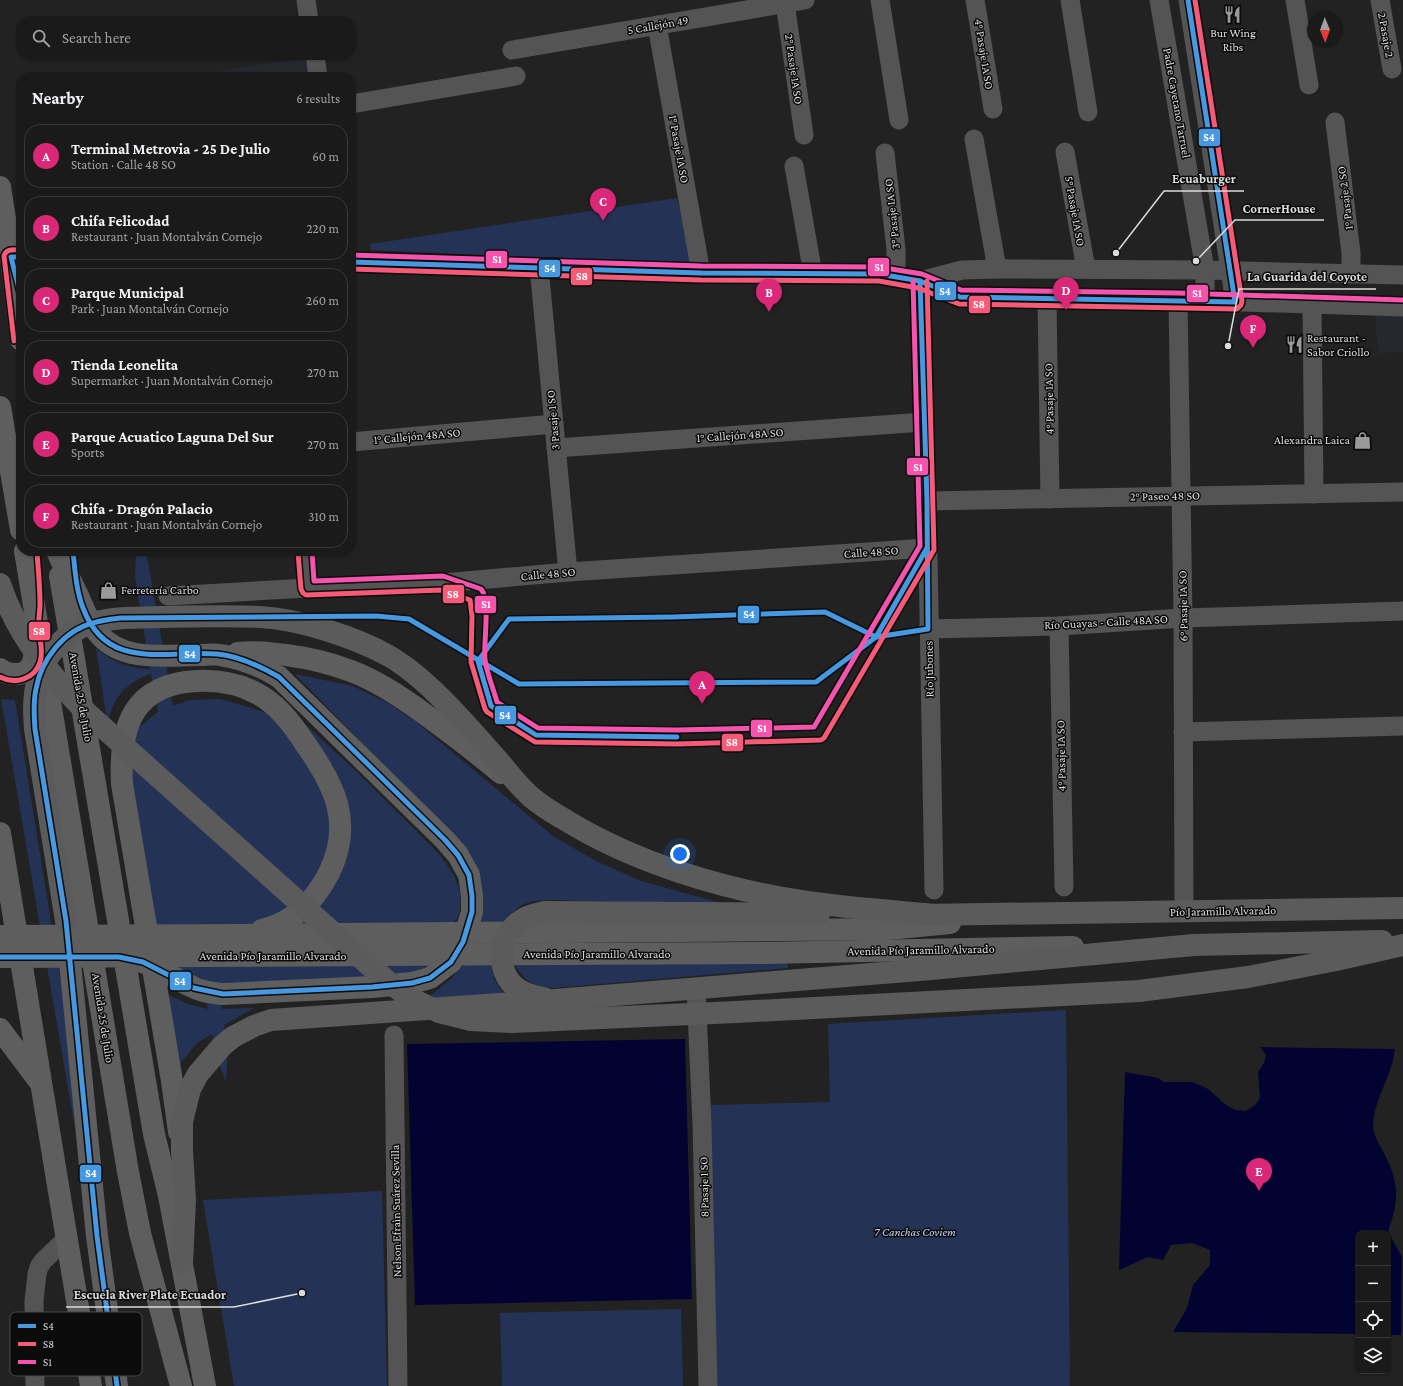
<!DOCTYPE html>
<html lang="en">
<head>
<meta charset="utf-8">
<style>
	body { margin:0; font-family:"Crimson Pro",serif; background:#272727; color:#f1f3f6 }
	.controls { position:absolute; right:12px; bottom:12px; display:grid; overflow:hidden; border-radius:8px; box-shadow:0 1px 3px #0004 }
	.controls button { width:36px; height:36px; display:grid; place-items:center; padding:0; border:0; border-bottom:1px solid #383839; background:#1a1a1a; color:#f1f3f6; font:20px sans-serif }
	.compass { position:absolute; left:1307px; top:12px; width:36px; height:36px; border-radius:50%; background:#1a1a1a; box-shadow:0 1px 3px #0004; rotate:179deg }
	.you { position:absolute; left:680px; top:854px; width:14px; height:14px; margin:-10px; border:3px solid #fff; border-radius:50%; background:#1a73e8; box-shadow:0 0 0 6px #1a73e833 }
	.badge { display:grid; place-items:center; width:26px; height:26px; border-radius:50%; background:#db2777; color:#fff; font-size:13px; font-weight:700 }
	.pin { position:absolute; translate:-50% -33px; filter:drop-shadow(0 1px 2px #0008) }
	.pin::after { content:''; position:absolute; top:21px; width:14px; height:12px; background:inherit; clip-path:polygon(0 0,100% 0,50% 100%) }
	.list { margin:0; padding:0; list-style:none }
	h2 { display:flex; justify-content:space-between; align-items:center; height:52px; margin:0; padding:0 16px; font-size:17px }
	h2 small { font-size:13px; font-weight:400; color:#9fa1a2 }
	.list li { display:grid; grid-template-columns:26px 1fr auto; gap:12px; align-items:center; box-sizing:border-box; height:64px; margin:0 8px 8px; padding:0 8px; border:1px solid #383839; border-radius:16px }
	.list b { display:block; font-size:15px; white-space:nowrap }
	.list p { margin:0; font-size:13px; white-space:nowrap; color:#9fa1a2 }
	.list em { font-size:13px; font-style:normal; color:#9fa1a2 }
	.icon { flex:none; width:22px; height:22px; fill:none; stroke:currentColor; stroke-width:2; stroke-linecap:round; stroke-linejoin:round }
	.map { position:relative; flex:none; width:1403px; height:1386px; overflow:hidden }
	.search { position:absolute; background:#1a1a1a; box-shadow:0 1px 3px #0004; left:16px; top:16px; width:340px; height:44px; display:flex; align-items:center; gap:10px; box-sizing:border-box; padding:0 14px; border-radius:16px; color:#9fa1a2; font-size:15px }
	.panel { position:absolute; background:#1a1a1a; box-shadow:0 1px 3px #0004; left:16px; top:72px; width:340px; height:484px; border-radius:16px }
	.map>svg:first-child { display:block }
	.built { fill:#25282f }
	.green { fill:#243355 }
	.water { fill:#030332 }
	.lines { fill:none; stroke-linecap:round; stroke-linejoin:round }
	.minor { stroke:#545455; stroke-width:19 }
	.major { stroke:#5e5e5f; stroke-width:22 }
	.highway { stroke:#5b5b5c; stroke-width:22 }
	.bus-1-casing { stroke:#0b0b0c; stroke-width:8 }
	.bus-2-casing { stroke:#0b0b0c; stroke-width:8 }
	.bus-3-casing { stroke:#0b0b0c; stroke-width:8 }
	.bus-1 { stroke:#4699e1; stroke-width:5 }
	.bus-2 { stroke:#f75a77; stroke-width:5 }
	.bus-3 { stroke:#f653ac; stroke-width:5 }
	.labels { text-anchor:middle; stroke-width:3; stroke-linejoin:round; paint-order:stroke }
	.street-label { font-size:12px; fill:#dadbdc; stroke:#0b0b0c }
	.poi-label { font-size:12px; fill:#dadbdc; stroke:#0b0b0c; text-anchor:start }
	.park-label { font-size:12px; font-style:italic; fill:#c1d2f5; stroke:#0b0b0c }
	.key { fill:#0b0b0c; stroke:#49494a; stroke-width:1 }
	.key-label { font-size:11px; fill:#dadbdc }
	.leader { fill:none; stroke:#dadbdc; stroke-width:1.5 }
	.callout-dot { fill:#dadbdc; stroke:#0b0b0c; stroke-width:1.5 }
	.callout-label { font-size:13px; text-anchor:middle; font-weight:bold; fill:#dadbdc; stroke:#0b0b0c; stroke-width:3; stroke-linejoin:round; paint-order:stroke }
	.line-badge { stroke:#0b0b0c; stroke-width:1.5 }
	.badge-label { font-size:11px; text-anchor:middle; font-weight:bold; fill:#fff }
</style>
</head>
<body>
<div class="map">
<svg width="1403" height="1386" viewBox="0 0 1403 1386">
	<rect width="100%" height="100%" fill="#222223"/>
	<g class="built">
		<polygon points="305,58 309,77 194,77 193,75"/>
		<polygon points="1375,315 1403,315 1403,352 1378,353"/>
	</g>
	<g class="green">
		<polygon points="677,198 693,264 371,250 370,244"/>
		<path d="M136,551H146L173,706L190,700L220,699L305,724L356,771L439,854L454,875L461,895L459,915L424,969L398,977L218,983L222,1009L254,1008L224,1025L228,1049L226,1082L215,1053L212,1034L197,1043L180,1064L167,994L188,1004L208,1009L203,979L165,962L155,926L129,761L138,728L158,712L151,674C138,677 123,688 116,700C112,707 110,714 107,721L96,648C114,663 128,668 150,669L135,577Z"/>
		<polygon points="295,674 353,686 386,702 415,721 553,836 596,861 641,881 728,905 553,900 534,901 521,905 501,923 491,964 494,979 506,997 407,1002 430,996 452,978 461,965 461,845"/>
		<polygon points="1,699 15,700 65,1008 75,1129"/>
		<path d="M787,962L788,968L553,988C533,985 526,983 515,965Z"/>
		<polygon points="1066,1010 1070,1386 713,1386 709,1105 830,1102 828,1024"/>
		<polygon points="382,1191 387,1386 234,1386 203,1200"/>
		<polygon points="681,1309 683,1386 502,1386 500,1313"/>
	</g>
	<g class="water">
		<polygon points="685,1039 692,1299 415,1305 407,1044"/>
		<path d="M1260,1047L1395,1049C1394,1055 1393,1062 1391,1067C1385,1085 1373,1107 1373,1125C1373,1136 1380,1145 1384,1153C1400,1185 1399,1199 1388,1232L1402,1257L1401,1335H1388V1233H1358V1334L1173,1332L1187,1308L1193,1285L1210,1265V1250L1192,1243L1171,1245L1163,1260L1148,1257L1119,1270L1125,1072L1158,1078L1164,1082H1193L1208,1089L1226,1105L1236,1110L1246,1111L1255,1105L1260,1098L1258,1072L1264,1063L1266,1055Z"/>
	</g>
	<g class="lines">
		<g class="minor">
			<polyline points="306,0 309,21"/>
			<polyline points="880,0 899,120"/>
			<polyline points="975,0 993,109"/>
			<polyline points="1070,0 1088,112"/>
			<polyline points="1159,0 1205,270 1205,301"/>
			<polyline points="1188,0 1235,302"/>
			<polyline points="1295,0 1309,85"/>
			<polyline points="1380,0 1392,69"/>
			<polyline points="785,3 804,135"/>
			<polyline points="657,25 701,273"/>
			<polyline points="512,50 805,0"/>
			<polyline points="315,55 318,77"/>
			<polyline points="351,104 516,76"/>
			<polyline points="1335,122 1351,253 1351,274"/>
			<polyline points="974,139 997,269"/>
			<polyline points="1065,152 1086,269"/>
			<polyline points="885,153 896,249 896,276"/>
			<polyline points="794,166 813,274"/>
			<polyline points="351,262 701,273 879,274 896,276 920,281 960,297 1178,300 1403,307"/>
			<polyline points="539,267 568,572"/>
			<polyline points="920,281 927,501 934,890"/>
			<polyline points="920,281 962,270 997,269 1205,270 1403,275"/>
			<polyline points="1047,299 1050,499"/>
			<polyline points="1178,300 1183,618 1184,912"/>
			<polyline points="1312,304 1314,494"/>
			<polyline points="351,442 554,424"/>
			<polyline points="556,448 924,422"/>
			<polyline points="927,501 1403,492"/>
			<polyline points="305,551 308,588"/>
			<polyline points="168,596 308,588 443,583 568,572 927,548"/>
			<polyline points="1059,626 1064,887"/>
			<polyline points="928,629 1059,626 1183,618 1403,611"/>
			<polyline points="1183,732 1403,726"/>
			<polyline points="696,988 702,1124 708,1386"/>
			<polyline points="394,1035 398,1386"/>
			<polyline points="35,1386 34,1301 37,1274 39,1267 43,1261 67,1238"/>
		</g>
		<g class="major">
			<polyline points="0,187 11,257 21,340"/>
			<polyline points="0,407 21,530"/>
			<polyline points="25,551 128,1172 140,1233 181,1386"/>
			<path d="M57,551C64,567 71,582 79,598C84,610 89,623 98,633C122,663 167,655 201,655C207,655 214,654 220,655C241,658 261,666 279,677L445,840L458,855L469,875L472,896V912L463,942L451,962L430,978L412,983L372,987L223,994C213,993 202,992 193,987C174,979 157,965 136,960"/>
			<polyline points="60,576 154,1134 169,1196 205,1386"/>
			<path d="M238,653C254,651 270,653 286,655C309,658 330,663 351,671C378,681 403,698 426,715C452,734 477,753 501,773"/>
			<path d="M0,669C5,673 11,674 18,674C35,672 36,655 33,642"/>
			<polyline points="0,833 91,1386"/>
			<polyline points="0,936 240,935 888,929 950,923"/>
			<polyline points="68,942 97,1236 117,1386"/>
			<polyline points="0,957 765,953 1073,947"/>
			<polyline points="0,1029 39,1081"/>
			<path d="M179,1132L172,1081L122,784C119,728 132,684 197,681C218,680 240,684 258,694C278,705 292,723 304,742C334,784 354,822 329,873C314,902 294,922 262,930"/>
		</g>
		<g class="highway">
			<path d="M0,584C17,636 51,676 88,714L387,981L412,999L439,1012L471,1020L512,1022L736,1012L1139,991L1248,977L1336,960L1403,945"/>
			<polyline points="922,915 1403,908"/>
			<path d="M66,921L35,729C34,714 33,698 37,683C43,656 65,632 91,623C102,620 113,619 124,618C170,617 215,615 260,617C299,619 355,637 389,656C408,667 426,683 442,699C463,720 483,743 503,766C511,776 520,787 530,796C541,806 555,814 567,821C636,863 722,889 801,901C846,908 891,911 936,915"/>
			<path d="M544,998C532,996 519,992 511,983C496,965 501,935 519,922C526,916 536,914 545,912L819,914"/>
			<polyline points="182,1263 185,1200 182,1151 182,1122 190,1089 198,1074 222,1046 233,1037 254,1026 271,1020 555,1000 931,969 1194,945 1382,941"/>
		</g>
		<defs>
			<g id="bus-1">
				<polyline points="21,257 11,257 21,297"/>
				<polyline points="351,262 701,273 879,274 920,281 960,297 1235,302 1188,0"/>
				<polyline points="677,737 536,735 491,706 478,661 509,619 672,617 825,612 876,637 928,629 927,501 920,281"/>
				<path d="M0,957H119L143,962L194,988L223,994L372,987L412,983L430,978L451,962L463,942L472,912V896L469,875L458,855L445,840L279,677C260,666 239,656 217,654C165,650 107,672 83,608C76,590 75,570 73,551"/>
				<path d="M117,1386L97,1236L66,921L35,729C34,716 33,702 36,689C41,660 63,631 93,623C101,620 111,619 120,618L376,616L409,619L519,684L816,682L876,637L927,548"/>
			</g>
			<g id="bus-2">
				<polyline points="351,269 701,280 879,281 918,288 959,304 1237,309 1241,305 1242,301 1195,0"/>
				<path d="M14,341L4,256C6,248 14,250 21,250"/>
				<polyline points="298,552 301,589 303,593 306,595 442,590 470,600 472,616 471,662 485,709 487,712 535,742 677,744 821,740 824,738 934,550 927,281"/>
				<path d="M0,677C15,685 35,679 40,662C44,651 39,639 39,628C38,620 40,612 40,604C40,586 38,568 37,551"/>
			</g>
			<g id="bus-3">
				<polyline points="351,255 701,266 879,267 922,274 961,290 1178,293 1403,300"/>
				<path d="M312,551L314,581L443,576L481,589C491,600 483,644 485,660C487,673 493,688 497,702L538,728L677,730L814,727L920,546L913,281"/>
			</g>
		</defs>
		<use href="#bus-1" class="bus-1-casing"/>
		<use href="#bus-2" class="bus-2-casing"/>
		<use href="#bus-3" class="bus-3-casing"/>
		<use href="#bus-1" class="bus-1"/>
		<use href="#bus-2" class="bus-2"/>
		<use href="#bus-3" class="bus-3"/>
	</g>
	<defs>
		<symbol id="restaurant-bare" viewBox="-9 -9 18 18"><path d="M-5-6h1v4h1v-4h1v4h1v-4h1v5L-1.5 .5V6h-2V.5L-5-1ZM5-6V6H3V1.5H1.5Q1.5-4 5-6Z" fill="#9a9a9b" stroke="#0b0b0c" stroke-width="2.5" paint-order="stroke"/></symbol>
		<symbol id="shop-bare" viewBox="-9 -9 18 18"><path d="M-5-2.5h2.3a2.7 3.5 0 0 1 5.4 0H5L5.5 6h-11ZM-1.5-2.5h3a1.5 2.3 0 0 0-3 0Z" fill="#9a9a9b" stroke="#0b0b0c" stroke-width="2.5" paint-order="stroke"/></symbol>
	</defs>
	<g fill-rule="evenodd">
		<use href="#restaurant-bare" x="1220" y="2" width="25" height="25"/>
		<use href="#restaurant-bare" x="1282" y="332" width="25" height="25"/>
		<use href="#shop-bare" x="1350" y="428" width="25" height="25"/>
		<use href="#shop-bare" x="96" y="578" width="25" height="25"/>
	</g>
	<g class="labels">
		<g class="street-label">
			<text transform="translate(658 25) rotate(-10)" y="4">5 Callejón 49</text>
			<text transform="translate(1386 35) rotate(80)" y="4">2 Pasaje 2</text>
			<text transform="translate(984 54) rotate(81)" y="4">4° Pasaje 1A SO</text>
			<text transform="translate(794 69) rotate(82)" y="4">2° Pasaje 1A SO</text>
			<text transform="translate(1177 103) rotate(80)" y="4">Padre Cayetano Tarruel</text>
			<text transform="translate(679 149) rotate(80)" y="4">1° Pasaje 1A SO</text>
			<text transform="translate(1345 198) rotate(-97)" y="4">1° Pasaje 2 SO</text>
			<text transform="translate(1075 211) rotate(80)" y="4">5° Pasaje 1A SO</text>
			<text transform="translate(892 214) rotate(-96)" y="4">3° Pasaje 1A SO</text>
			<text transform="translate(1049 399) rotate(-91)" y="4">4° Pasaje 1A SO</text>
			<text transform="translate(553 420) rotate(-95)" y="4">3 Pasaje 1 SO</text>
			<text transform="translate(740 435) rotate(-4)" y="4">1° Callejón 48A SO</text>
			<text transform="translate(417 436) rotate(-5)" y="4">1° Callejón 48A SO</text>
			<text transform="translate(1165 496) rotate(-1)" y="4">2° Paseo 48 SO</text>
			<text transform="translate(871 552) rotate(-4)" y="4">Calle 48 SO</text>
			<text transform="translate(548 574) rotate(-5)" y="4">Calle 48 SO</text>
			<text transform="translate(1183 606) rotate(-91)" y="4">6° Pasaje 1A SO</text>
			<text transform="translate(1106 622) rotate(-3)" y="4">Río Guayas - Calle 48A SO</text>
			<text transform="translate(929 669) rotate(-91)" y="4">Río Jubones</text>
			<text transform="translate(81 697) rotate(80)" y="4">Avenida 25 de Julio</text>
			<text transform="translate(1061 756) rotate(-91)" y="4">4° Pasaje 1A SO</text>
			<text transform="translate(1223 911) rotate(-1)" y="4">Pío Jaramillo Alvarado</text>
			<text transform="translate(921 950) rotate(-1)" y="4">Avenida Pío Jaramillo Alvarado</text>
			<text x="597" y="958">Avenida Pío Jaramillo Alvarado</text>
			<text x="273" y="960">Avenida Pío Jaramillo Alvarado</text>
			<text transform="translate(103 1018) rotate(81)" y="4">Avenida 25 de Julio</text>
			<text transform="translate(704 1187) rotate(-91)" y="4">8 Pasaje 1 SO</text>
			<text transform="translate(396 1211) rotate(-91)" y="4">Nelson Efraìn Suárez Sevilla</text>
		</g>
		<g class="poi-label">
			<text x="1233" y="37" text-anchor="middle">Bur Wing<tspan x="1233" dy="14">Ribs</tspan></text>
			<text x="1307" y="342">Restaurant -<tspan x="1307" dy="14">Sabor Criollo</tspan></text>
			<text x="1350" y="444" text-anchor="end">Alexandra Laica</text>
			<text x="121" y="594">Ferretería Carbo</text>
		</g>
		<g class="park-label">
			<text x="915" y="1236">7 Canchas Coviem</text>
		</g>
	</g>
	<rect x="10" y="1312" width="132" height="64" rx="6" class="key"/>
	<rect x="18" y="1324" width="18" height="4" fill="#4699e1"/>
	<rect x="18" y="1342" width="18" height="4" fill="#f75a77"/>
	<rect x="18" y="1360" width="18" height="4" fill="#f653ac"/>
	<g class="key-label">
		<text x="43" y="1330">S4</text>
		<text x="43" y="1348">S8</text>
		<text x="43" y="1366">S1</text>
	</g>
	<path class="leader" d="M1116 253L1164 191H1244M1196 261L1235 220H1324M1228 346L1239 289H1376M302 1293L234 1307H66"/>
	<g class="callout-dot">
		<circle cx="1116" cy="253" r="4"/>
		<circle cx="1196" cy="261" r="4"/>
		<circle cx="1228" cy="346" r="4"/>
		<circle cx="302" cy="1293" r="4"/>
	</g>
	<g class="callout-label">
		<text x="1204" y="183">Ecuaburger</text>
		<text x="1279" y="213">CornerHouse</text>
		<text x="1307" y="281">La Guarida del Coyote</text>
		<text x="150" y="1299">Escuela River Plate Ecuador</text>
	</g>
	<g class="line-badge">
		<rect x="1198" y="128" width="23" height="19" rx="4" fill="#4699e1"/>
		<rect x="485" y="250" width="23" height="19" rx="4" fill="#f653ac"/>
		<rect x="867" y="257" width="23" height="20" rx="4" fill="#f653ac"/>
		<rect x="538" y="259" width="23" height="19" rx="4" fill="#4699e1"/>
		<rect x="570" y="267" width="23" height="19" rx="4" fill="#f75a77"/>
		<rect x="934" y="281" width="23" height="20" rx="4" fill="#4699e1"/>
		<rect x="1186" y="284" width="23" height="19" rx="4" fill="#f653ac"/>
		<rect x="968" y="295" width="23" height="19" rx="4" fill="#f75a77"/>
		<rect x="906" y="457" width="23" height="19" rx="4" fill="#f653ac"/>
		<rect x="442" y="584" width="23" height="20" rx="4" fill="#f75a77"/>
		<rect x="474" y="595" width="23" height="19" rx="4" fill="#f653ac"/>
		<rect x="737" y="605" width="23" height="19" rx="4" fill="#4699e1"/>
		<rect x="28" y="621" width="23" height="20" rx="4" fill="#f75a77"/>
		<rect x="178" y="644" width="23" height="19" rx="4" fill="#4699e1"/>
		<rect x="494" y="705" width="23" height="20" rx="4" fill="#4699e1"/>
		<rect x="750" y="719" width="23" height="19" rx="4" fill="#f653ac"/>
		<rect x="721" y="733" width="23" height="19" rx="4" fill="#f75a77"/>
		<rect x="169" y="971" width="23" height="20" rx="4" fill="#4699e1"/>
		<rect x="79" y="1164" width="23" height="19" rx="4" fill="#4699e1"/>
	</g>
	<g class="badge-label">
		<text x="1209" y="141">S4</text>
		<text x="497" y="263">S1</text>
		<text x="879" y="271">S1</text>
		<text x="550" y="272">S4</text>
		<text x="582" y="280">S8</text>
		<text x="945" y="295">S4</text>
		<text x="1197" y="297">S1</text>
		<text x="979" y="308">S8</text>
		<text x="918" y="471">S1</text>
		<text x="453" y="598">S8</text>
		<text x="486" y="608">S1</text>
		<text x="749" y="618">S4</text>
		<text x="39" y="635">S8</text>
		<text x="190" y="658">S4</text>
		<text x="505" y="719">S4</text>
		<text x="762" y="732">S1</text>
		<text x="732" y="746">S8</text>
		<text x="180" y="985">S4</text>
		<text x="91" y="1177">S4</text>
	</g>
</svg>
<div class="controls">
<button>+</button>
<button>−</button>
<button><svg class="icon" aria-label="locate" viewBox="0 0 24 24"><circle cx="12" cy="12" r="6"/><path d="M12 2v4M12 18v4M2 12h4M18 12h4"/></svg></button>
<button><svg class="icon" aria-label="layers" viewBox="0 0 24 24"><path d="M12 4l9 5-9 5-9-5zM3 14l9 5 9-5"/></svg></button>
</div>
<svg class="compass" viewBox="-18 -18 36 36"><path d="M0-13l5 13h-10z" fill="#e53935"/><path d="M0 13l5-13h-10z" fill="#9fa1a2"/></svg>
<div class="you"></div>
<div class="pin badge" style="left:702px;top:704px">A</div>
<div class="pin badge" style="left:769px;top:312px">B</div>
<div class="pin badge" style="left:603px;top:221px">C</div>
<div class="pin badge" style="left:1066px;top:310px">D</div>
<div class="pin badge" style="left:1259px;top:1191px">E</div>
<div class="pin badge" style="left:1253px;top:348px">F</div>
<div class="search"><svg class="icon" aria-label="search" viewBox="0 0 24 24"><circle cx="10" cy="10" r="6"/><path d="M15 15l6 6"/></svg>Search here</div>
<section class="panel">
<h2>Nearby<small>6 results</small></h2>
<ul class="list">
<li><span class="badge">A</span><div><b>Terminal Metrovia - 25 De Julio</b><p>Station · Calle 48 SO</p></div><em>60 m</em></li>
<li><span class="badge">B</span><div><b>Chifa Felicodad</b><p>Restaurant · Juan Montalván Cornejo</p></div><em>220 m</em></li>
<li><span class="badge">C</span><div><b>Parque Municipal</b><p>Park · Juan Montalván Cornejo</p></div><em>260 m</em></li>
<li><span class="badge">D</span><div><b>Tienda Leonelita</b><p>Supermarket · Juan Montalván Cornejo</p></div><em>270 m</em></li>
<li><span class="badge">E</span><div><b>Parque Acuatico Laguna Del Sur</b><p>Sports</p></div><em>270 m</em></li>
<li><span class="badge">F</span><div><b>Chifa - Dragón Palacio</b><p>Restaurant · Juan Montalván Cornejo</p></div><em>310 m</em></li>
</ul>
</section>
</div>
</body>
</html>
